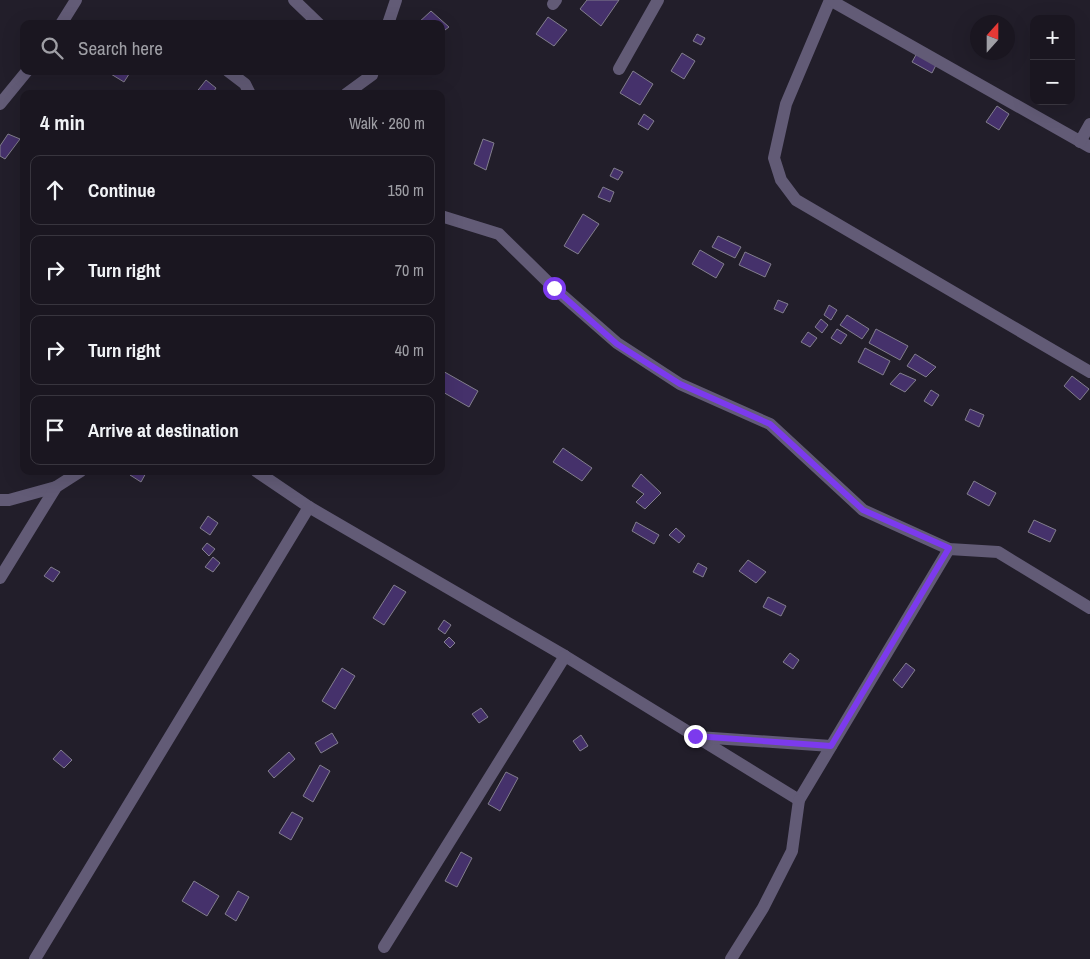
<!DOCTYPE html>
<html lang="en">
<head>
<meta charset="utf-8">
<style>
	body { margin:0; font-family:"Archivo Narrow",sans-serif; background:#231f29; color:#f1f3f6 }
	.controls { position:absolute; right:15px; top:15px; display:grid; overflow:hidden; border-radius:10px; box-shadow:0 5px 20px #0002 }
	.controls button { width:45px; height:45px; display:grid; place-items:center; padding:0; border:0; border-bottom:1px solid #38353e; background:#1a1620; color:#f1f3f6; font:25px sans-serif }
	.compass { position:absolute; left:970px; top:15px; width:45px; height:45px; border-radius:50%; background:#1a1620; box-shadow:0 5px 20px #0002; rotate:21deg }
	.stop { position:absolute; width:15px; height:15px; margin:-11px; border:4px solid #7c3aed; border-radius:50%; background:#fff }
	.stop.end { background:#7c3aed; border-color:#fff; box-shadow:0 1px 5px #0008 }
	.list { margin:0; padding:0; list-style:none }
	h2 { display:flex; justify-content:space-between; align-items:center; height:65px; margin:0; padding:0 20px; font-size:21px }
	h2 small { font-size:16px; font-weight:400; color:#9f9fa5 }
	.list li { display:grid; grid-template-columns:32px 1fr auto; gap:15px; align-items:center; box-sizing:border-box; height:70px; margin:0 10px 10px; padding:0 10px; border:1px solid #38353e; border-radius:10px }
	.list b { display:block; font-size:19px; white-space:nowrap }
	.list em { font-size:16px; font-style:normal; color:#9f9fa5 }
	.icon { flex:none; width:28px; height:28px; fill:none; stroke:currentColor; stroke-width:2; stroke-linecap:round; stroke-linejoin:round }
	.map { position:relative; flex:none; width:1090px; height:959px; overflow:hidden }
	.search { position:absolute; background:#1a1620; box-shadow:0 5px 20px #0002; left:20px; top:20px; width:425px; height:55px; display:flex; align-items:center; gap:12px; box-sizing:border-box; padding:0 18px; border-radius:10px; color:#9f9fa5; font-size:19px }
	.panel { position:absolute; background:#1a1620; box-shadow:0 5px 20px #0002; left:20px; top:90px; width:425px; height:385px; border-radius:10px }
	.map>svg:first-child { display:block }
	.building { fill:#45316b; stroke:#827e8d }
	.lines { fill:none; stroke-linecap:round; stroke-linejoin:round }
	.minor { stroke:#625b76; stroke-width:12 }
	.route { stroke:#7c3aed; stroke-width:6 }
</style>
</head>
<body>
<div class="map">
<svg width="1090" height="959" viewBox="0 0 1090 959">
	<rect width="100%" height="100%" fill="#221e2a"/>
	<g class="building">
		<polygon points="587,0 619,0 601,26 580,9"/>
		<polygon points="431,11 449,27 441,33 441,24 417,24"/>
		<polygon points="548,17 567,30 554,46 536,34"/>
		<polygon points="697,34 705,38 701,45 693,41"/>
		<polygon points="682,53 695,61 684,79 671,71"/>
		<polygon points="917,53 937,63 932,73 912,62"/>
		<polygon points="106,71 131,71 124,82"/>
		<polygon points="633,71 653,84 640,105 620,93"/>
		<polygon points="206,80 216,88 212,94 195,94"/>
		<polygon points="997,106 1009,114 999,130 986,122"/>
		<polygon points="644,114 654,121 648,130 638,124"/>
		<polygon points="8,134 20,139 5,159 0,156 0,146"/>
		<polygon points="483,139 494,143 486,170 474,164"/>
		<polygon points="614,168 623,172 618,180 610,176"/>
		<polygon points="603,187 614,192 610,202 598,197"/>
		<polygon points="583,214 599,224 578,254 564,246"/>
		<polygon points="718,236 741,247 735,258 712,247"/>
		<polygon points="700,250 724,264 716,278 692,264"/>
		<polygon points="745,252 771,264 765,277 739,265"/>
		<polygon points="778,300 788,304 783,313 774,309"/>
		<polygon points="829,305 837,310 831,320 824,315"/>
		<polygon points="847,315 869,329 862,339 840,325"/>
		<polygon points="821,319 828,325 822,333 815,327"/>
		<polygon points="837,329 847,335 841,344 831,338"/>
		<polygon points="876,329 908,346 900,360 869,343"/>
		<polygon points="808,332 817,338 810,347 801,342"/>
		<polygon points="865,348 890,361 883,375 858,362"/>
		<polygon points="915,354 936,367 926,377 907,366"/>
		<polygon points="441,370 478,391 469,407 441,391"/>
		<polygon points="900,373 916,380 905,392 890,384"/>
		<polygon points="1072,376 1089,389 1080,400 1064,386"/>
		<polygon points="931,390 939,395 932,406 924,401"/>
		<polygon points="970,409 984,415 979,427 965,420"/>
		<polygon points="563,448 592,468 582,481 553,462"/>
		<polygon points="133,471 147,471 141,482 130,475"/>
		<polygon points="641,474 661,493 645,509 636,502 644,494 632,486"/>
		<polygon points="974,481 996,493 989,506 967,494"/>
		<polygon points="208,516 218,523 210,535 200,528"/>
		<polygon points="1034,520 1056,530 1050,542 1028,532"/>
		<polygon points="636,522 659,535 654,544 632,531"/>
		<polygon points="676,528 685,536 679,543 669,535"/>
		<polygon points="207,543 215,549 209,556 202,549"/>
		<polygon points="213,557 220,563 213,572 205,567"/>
		<polygon points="748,560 766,572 756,583 739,571"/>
		<polygon points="698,563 707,568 703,577 693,572"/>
		<polygon points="51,567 60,572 53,582 44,576"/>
		<polygon points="394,585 406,592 384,625 373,618"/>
		<polygon points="768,597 786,606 781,616 763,607"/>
		<polygon points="444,620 451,625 445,634 438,629"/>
		<polygon points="449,637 455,643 450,648 444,642"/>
		<polygon points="790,653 799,660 793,669 783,662"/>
		<polygon points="906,663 915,670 902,688 893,680"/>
		<polygon points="342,668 355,676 335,709 322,701"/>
		<polygon points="481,708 488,717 479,723 472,714"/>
		<polygon points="332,733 338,743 321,753 315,743"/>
		<polygon points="581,735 588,746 580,751 573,741"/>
		<polygon points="61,750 72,760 64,768 53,759"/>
		<polygon points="289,752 295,759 274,778 268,771"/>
		<polygon points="320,765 330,771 313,802 303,796"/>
		<polygon points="506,772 518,778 500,811 488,804"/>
		<polygon points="292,812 303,818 291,840 279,833"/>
		<polygon points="461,852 472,858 457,887 445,881"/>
		<polygon points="194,881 219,896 207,916 182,901"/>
		<polygon points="238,891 249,897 236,921 225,914"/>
	</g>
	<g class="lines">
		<g class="minor">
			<polyline points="294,0 319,24"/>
			<polyline points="830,0 786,104 774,158 781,180 796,200 1090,372"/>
			<polyline points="830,0 1090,147"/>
			<polyline points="553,4 556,0"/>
			<polyline points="61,24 76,0"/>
			<polyline points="388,24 396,0"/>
			<polyline points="619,69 658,0"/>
			<polyline points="228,71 245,84 250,94"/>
			<polyline points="346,94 372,75 373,71"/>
			<polyline points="0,104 27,71"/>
			<polyline points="1080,142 1090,124"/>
			<polyline points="441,216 499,234 554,288 617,343 680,384 770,424 863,510 949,549 998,552 1090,608"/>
			<polyline points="256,471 309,507 565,656 799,800 949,549"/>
			<polyline points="0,500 9,500 56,487"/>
			<polyline points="0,578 56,487 81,471"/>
			<polyline points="698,737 831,746"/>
			<polyline points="384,947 565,656"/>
			<polyline points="35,959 309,507"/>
			<polyline points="731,959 763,908 792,851 799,800"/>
		</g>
	</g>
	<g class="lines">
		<polyline class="route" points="554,288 617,344 680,384 770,424 863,510 949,548 831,746 695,736"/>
	</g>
</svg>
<div class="controls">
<button>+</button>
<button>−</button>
</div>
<svg class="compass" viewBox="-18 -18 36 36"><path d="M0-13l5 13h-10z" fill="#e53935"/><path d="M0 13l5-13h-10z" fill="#9f9fa5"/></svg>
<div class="stop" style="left:554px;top:288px"></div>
<div class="stop end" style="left:695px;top:736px"></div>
<div class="search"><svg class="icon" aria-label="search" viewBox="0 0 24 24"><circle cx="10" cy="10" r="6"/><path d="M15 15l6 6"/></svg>Search here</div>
<section class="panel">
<h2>4 min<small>Walk · 260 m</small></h2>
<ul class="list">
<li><svg class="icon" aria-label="ahead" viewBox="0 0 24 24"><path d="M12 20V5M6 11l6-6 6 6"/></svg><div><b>Continue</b></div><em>150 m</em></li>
<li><svg class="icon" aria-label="right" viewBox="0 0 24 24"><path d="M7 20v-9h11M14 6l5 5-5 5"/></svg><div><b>Turn right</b></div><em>70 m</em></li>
<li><svg class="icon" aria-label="right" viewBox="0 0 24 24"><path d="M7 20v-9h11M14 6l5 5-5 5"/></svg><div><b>Turn right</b></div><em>40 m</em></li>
<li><svg class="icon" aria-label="arrive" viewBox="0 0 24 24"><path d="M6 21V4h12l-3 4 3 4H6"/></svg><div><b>Arrive at destination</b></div></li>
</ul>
</section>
</div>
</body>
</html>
